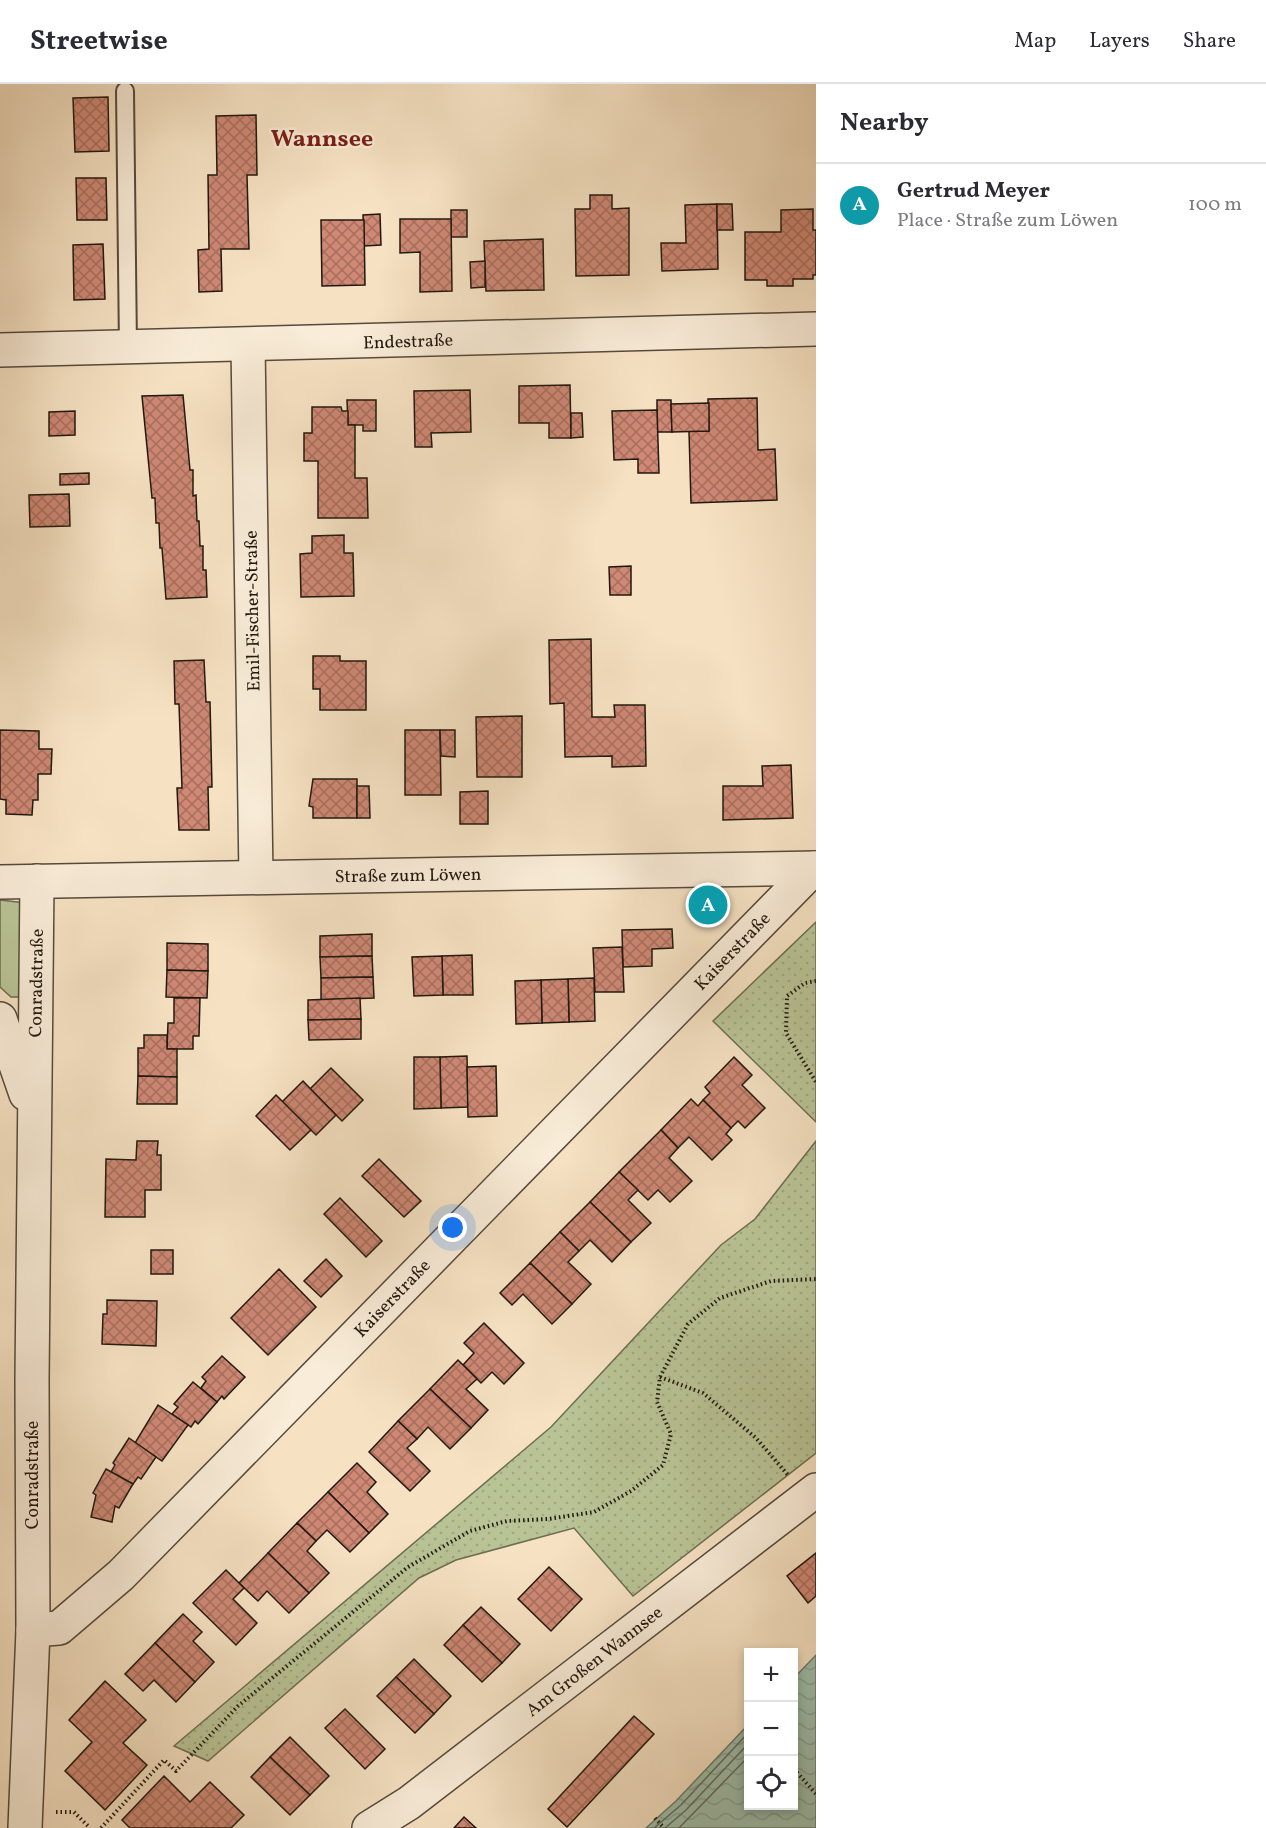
<!DOCTYPE html>
<html lang="en">
<head>
<meta charset="utf-8">
<style>
	body { margin:0; font-family:Vollkorn,serif; background:#f7f7f7; color:#2b2b33 }
	.controls { position:absolute; right:18px; bottom:18px; display:grid; overflow:hidden; border-radius:0px; box-shadow:0 3px 9px #0003 }
	.controls button { width:54px; height:54px; display:grid; place-items:center; padding:0; border:0; border-bottom:2px solid #e1e1e2; background:#fff; color:#2b2b33; font:30px sans-serif }
	.you { position:absolute; left:453px; top:1144px; width:21px; height:21px; margin:-15px; border:4px solid #fff; border-radius:50%; background:#1a73e8; box-shadow:0 0 0 9px #1a73e833 }
	.badge { display:grid; place-items:center; width:39px; height:39px; border-radius:50%; background:#d93025; color:#fff; font-size:20px; font-weight:700 }
	.pin { position:absolute; translate:-50% -50%; border:3px solid #fff; box-shadow:0 2px 6px #0006 }
	.list { margin:0; padding:0; list-style:none }
	h2 { display:flex; justify-content:space-between; align-items:center; height:78px; margin:0; padding:0 24px; font-size:26px }
	h2 small { font-size:20px; font-weight:400; color:#7c7c81 }
	.list li { display:grid; grid-template-columns:39px 1fr auto; gap:18px; align-items:center; box-sizing:border-box; height:84px; padding:0 24px; border-top:2px solid #e1e1e2 }
	.list b { display:block; font-size:22px; white-space:nowrap }
	.list p { margin:0; font-size:20px; white-space:nowrap; color:#7c7c81 }
	.list em { font-size:20px; font-style:normal; color:#7c7c81 }
	.icon { flex:none; width:33px; height:33px; fill:none; stroke:currentColor; stroke-width:2; stroke-linecap:round; stroke-linejoin:round }
	.map { position:relative; flex:none; width:816px; height:1744px; overflow:hidden }
	header { display:flex; align-items:center; gap:36px; box-sizing:border-box; height:84px; padding:0 30px; background:#fff; border-bottom:2px solid #e1e1e2 }
	header strong { font-size:28px }
	nav { display:flex; gap:33px; margin-inline-start:auto; font-size:21px }
	main { display:flex }
	aside { flex:1; background:#fff }
	.map>svg:first-child { display:block }
	.grass { fill:#b9c496; stroke:#6c6e52; stroke-width:1.5 }
	.park { fill:url(#park-dots); stroke:#6c6e52; stroke-width:1.5 }
	.water { fill:url(#water-waves); stroke:#6c7c6e; stroke-width:1.5 }
	.lines { fill:none; stroke-linecap:round; stroke-linejoin:round }
	.shore { stroke:#5f6c5e; stroke-width:1.5 }
	.building { fill:url(#building-cross-hatch); stroke:#20180f; stroke-width:1.5 }
	.lane-casing { stroke:#564a3c; stroke-width:20 }
	.street-casing { stroke:#564a3c; stroke-width:36 }
	.path { stroke:#20180f; stroke-width:4; stroke-dasharray:1.5 3; stroke-linecap:butt }
	.lane { stroke:#f9ecd8; stroke-width:16 }
	.street { stroke:#f9ecd8; stroke-width:33 }
	.labels { text-anchor:middle; stroke-width:5; stroke-linejoin:round; paint-order:stroke }
	.street-label { font-size:18px; fill:#20180f; stroke:#f9ecd8 }
	.district-label { font-size:24px; font-weight:bold; fill:#7a1f14; stroke:#f9ecd8 }
</style>
</head>
<body>
<header>
<strong>Streetwise</strong>
<nav><a>Map</a><a>Layers</a><a>Share</a></nav>
</header>
<main>
<div class="map">
<svg width="816" height="1744" viewBox="0 0 816 1744">
	<defs>
		<pattern id="park-dots" width="8" height="8" patternUnits="userSpaceOnUse" patternTransform="scale(1.5)"><rect width="8" height="8" fill="#b9c496"/><path d="M2 2h.1M6 6h.1" fill="none" stroke="#9fa880" stroke-width="1.8" stroke-linecap="round"/></pattern>
		<pattern id="water-waves" width="16" height="10" patternUnits="userSpaceOnUse" patternTransform="scale(1.5)"><rect width="16" height="10" fill="#9ebfad"/><path d="M0 5q4-4 8 0t8 0" fill="none" stroke="#88a394"/></pattern>
		<pattern id="building-cross-hatch" width="8" height="8" patternUnits="userSpaceOnUse" patternTransform="scale(1.5)"><rect width="8" height="8" fill="#ce8874"/><path d="M0 0l8 8M0 8l8-8" fill="none" stroke="#a76e5e"/></pattern>
	</defs>
	<rect width="100%" height="100%" fill="#f6e2c3"/>
	<filter id="stains"><feTurbulence type="fractalNoise" baseFrequency=".00333" numOctaves="4"/><feColorMatrix values="0 0 0 0 .2 0 0 0 0 .09 0 0 0 0 .02 0 0 0 .5 -.17"/></filter>
	<radialGradient id="worn" r=".72"><stop offset=".6" stop-color="#630" stop-opacity="0"/><stop offset="1" stop-color="#630" stop-opacity=".3"/></radialGradient>
	<polygon class="grass" points="0,816 26,819 20,913 11,913 0,903"/>
	<g class="park">
		<polygon points="816,838 816,1038 713,937"/>
		<polygon points="816,1057 816,1369 633,1512 574,1444 456,1476 419,1494 208,1677 174,1662 551,1343 721,1161 755,1135"/>
	</g>
	<polygon class="water" points="816,1571 816,1744 646,1744 676,1717 748,1641 748,1722 794,1722 794,1594"/>
	<g class="lines">
		<g class="shore">
			<polyline points="654,1744 681,1721 748,1649"/>
			<polyline points="665,1744 686,1726 748,1660"/>
			<polyline points="679,1744 748,1673"/>
		</g>
	</g>
	<g class="building">
		<polygon points="108,13 109,67 75,68 73,14"/>
		<polygon points="256,31 257,91 247,91 249,165 221,165 222,207 199,208 198,166 209,165 208,91 217,91 216,32"/>
		<polygon points="76,94 106,94 107,136 77,136"/>
		<polygon points="590,111 612,111 612,125 629,124 629,191 576,192 575,125 590,125"/>
		<polygon points="717,120 718,185 662,187 661,159 686,159 685,121"/>
		<polygon points="717,120 732,120 733,146 717,146"/>
		<polygon points="813,125 813,146 816,146 816,191 813,191 813,195 793,195 793,202 767,202 767,196 745,196 745,148 781,148 781,126"/>
		<rect x="451" y="126" width="16" height="27"/>
		<polygon points="380,130 381,161 364,162 363,131"/>
		<polygon points="400,135 451,135 452,207 420,208 420,168 400,169"/>
		<polygon points="321,136 364,136 365,201 322,202"/>
		<polygon points="543,155 544,206 486,207 484,157"/>
		<polygon points="103,160 105,215 74,216 73,161"/>
		<polygon points="485,177 485,203 471,204 470,178"/>
		<polygon points="570,301 571,354 549,354 549,339 519,339 519,302"/>
		<polygon points="470,306 471,348 431,349 432,363 415,363 414,307"/>
		<polygon points="183,311 190,386 193,386 193,412 196,411 197,437 199,437 200,462 203,462 203,486 206,486 207,513 166,515 162,464 160,464 159,439 156,439 155,414 152,414 142,312"/>
		<polygon points="757,314 758,366 775,365 777,416 691,419 689,347 709,347 708,315"/>
		<polygon points="347,316 376,316 376,347 363,347 363,341 348,341"/>
		<polygon points="657,316 671,316 672,348 657,348"/>
		<polygon points="709,319 709,347 672,348 671,320"/>
		<polygon points="312,323 341,323 342,327 348,327 348,341 355,341 355,394 367,394 368,434 318,434 318,377 304,377 304,349 312,349"/>
		<polygon points="657,326 659,389 638,389 638,375 614,376 612,327"/>
		<polygon points="75,327 75,351 49,352 49,328"/>
		<polygon points="571,329 582,329 583,353 571,354"/>
		<polygon points="89,389 89,400 60,401 60,390"/>
		<polygon points="69,410 70,442 30,443 29,411"/>
		<polygon points="344,451 344,469 353,469 354,512 301,513 300,470 312,469 312,452"/>
		<polygon points="631,482 631,511 610,511 609,483"/>
		<polygon points="591,555 592,633 615,633 614,621 645,621 646,682 612,683 612,672 565,673 564,619 550,620 549,556"/>
		<polygon points="313,572 340,572 340,577 366,577 366,626 320,626 320,605 313,605"/>
		<polygon points="204,576 206,618 210,618 212,703 208,703 209,746 179,746 177,704 182,704 179,620 175,620 174,577"/>
		<polygon points="522,632 522,693 477,693 476,633"/>
		<polygon points="0,646 39,647 39,665 52,665 51,690 38,690 38,716 33,716 32,731 6,730 6,716 0,715"/>
		<polygon points="405,646 440,646 441,711 405,711"/>
		<polygon points="440,646 455,646 455,673 441,672"/>
		<polygon points="791,681 793,734 723,736 723,702 763,702 762,682"/>
		<polygon points="313,695 357,695 357,734 313,734 313,723 309,722"/>
		<polygon points="357,702 369,702 370,734 357,734"/>
		<polygon points="488,707 488,740 460,740 460,708"/>
		<polygon points="672,845 673,864 652,865 652,882 623,883 622,846"/>
		<polygon points="372,850 372,872 320,873 320,852"/>
		<polygon points="167,859 208,860 208,887 167,886"/>
		<polygon points="622,863 624,908 595,908 593,864"/>
		<polygon points="472,871 473,911 443,911 442,872"/>
		<polygon points="372,872 373,893 321,894 320,873"/>
		<polygon points="442,872 443,911 414,912 412,873"/>
		<polygon points="167,886 208,887 207,914 166,913"/>
		<polygon points="373,893 374,914 321,916 321,894"/>
		<polygon points="594,894 595,937 569,938 568,895"/>
		<polygon points="568,895 569,938 542,939 541,896"/>
		<polygon points="541,896 542,939 516,940 515,897"/>
		<polygon points="174,914 200,914 199,952 193,952 193,965 167,965 168,939 174,939"/>
		<polygon points="360,914 361,935 308,936 308,916"/>
		<polygon points="361,935 361,955 309,956 308,936"/>
		<polygon points="144,951 167,951 167,965 177,965 177,993 138,992 138,964 144,964"/>
		<polygon points="467,972 468,1023 441,1024 440,973"/>
		<polygon points="414,973 440,973 441,1024 414,1025"/>
		<polygon points="734,973 752,991 742,1001 765,1024 745,1044 738,1037 731,1044 703,1016 710,1009 705,1003"/>
		<polygon points="496,982 497,1032 468,1033 467,983"/>
		<polygon points="331,984 363,1016 342,1037 310,1005"/>
		<polygon points="138,992 177,993 177,1020 137,1020"/>
		<polygon points="303,997 336,1031 316,1051 282,1018"/>
		<polygon points="276,1011 311,1046 290,1066 256,1032"/>
		<polygon points="691,1015 698,1022 703,1016 731,1044 726,1050 732,1056 712,1076 689,1053 678,1064 661,1046"/>
		<polygon points="661,1046 678,1064 669,1074 692,1097 670,1118 658,1106 648,1116 619,1088"/>
		<polygon points="137,1057 158,1057 157,1071 161,1071 161,1106 145,1106 145,1133 105,1133 106,1075 136,1076"/>
		<polygon points="379,1075 421,1117 404,1133 362,1092"/>
		<polygon points="619,1088 638,1106 628,1116 651,1139 631,1158 590,1118"/>
		<polygon points="340,1114 382,1157 366,1173 324,1130"/>
		<polygon points="590,1118 631,1158 612,1178 590,1156 579,1167 560,1148"/>
		<polygon points="560,1148 579,1167 568,1178 591,1200 572,1220 530,1179"/>
		<rect x="151" y="1166" width="22" height="24"/>
		<polygon points="326,1175 342,1192 321,1213 304,1197"/>
		<polygon points="530,1179 572,1220 552,1240 523,1210 512,1221 500,1209"/>
		<polygon points="279,1185 316,1223 268,1271 231,1234"/>
		<polygon points="107,1216 157,1217 156,1262 102,1260 103,1230 107,1230"/>
		<polygon points="484,1239 524,1279 504,1300 492,1288 481,1299 463,1281 474,1269 464,1259"/>
		<polygon points="222,1272 245,1293 224,1315 222,1312 217,1318 201,1304 206,1297 202,1293"/>
		<polygon points="458,1276 477,1295 466,1305 488,1326 471,1344 430,1305"/>
		<polygon points="193,1298 217,1318 198,1340 195,1337 191,1343 172,1330 178,1323 174,1320"/>
		<polygon points="430,1305 471,1344 450,1365 428,1343 417,1355 398,1337"/>
		<polygon points="158,1321 188,1341 162,1377 135,1359"/>
		<polygon points="398,1337 417,1355 407,1364 430,1387 410,1407 369,1368"/>
		<polygon points="129,1354 156,1373 141,1395 138,1393 133,1400 111,1388 115,1381 113,1379"/>
		<polygon points="357,1379 376,1398 367,1408 388,1430 369,1449 328,1408"/>
		<polygon points="106,1385 133,1400 119,1424 115,1422 112,1438 91,1433 96,1411 93,1409"/>
		<polygon points="328,1408 369,1449 350,1468 327,1446 316,1457 297,1439"/>
		<polygon points="297,1439 316,1457 307,1467 329,1489 309,1509 268,1469"/>
		<polygon points="268,1469 309,1509 289,1529 267,1507 258,1517 239,1499"/>
		<polygon points="816,1469 816,1512 808,1519 787,1492"/>
		<polygon points="549,1483 582,1515 551,1547 518,1515"/>
		<polygon points="226,1486 244,1504 233,1515 257,1539 236,1561 193,1519"/>
		<polygon points="481,1523 520,1560 502,1579 463,1541"/>
		<polygon points="183,1530 202,1548 193,1557 214,1578 195,1598 155,1559"/>
		<polygon points="463,1541 502,1579 482,1598 444,1561"/>
		<polygon points="155,1559 195,1598 176,1618 154,1596 143,1607 125,1590"/>
		<polygon points="414,1575 451,1612 434,1630 396,1593"/>
		<polygon points="396,1593 434,1630 415,1649 377,1612"/>
		<polygon points="105,1597 146,1636 123,1659 147,1681 105,1726 65,1687 92,1658 69,1636"/>
		<polygon points="345,1625 385,1665 365,1685 325,1644"/>
		<polygon points="634,1632 654,1650 567,1743 548,1725"/>
		<polygon points="290,1653 329,1692 310,1711 270,1673"/>
		<polygon points="270,1673 310,1711 290,1731 251,1693"/>
		<polygon points="164,1692 190,1718 210,1698 244,1731 231,1744 130,1744 122,1736"/>
		<polygon points="464,1733 476,1744 454,1744"/>
	</g>
	<g class="lines">
		<defs>
			<polyline id="lane" points="125,7 128,264"/>
			<g id="street">
				<polyline points="248,261 256,793"/>
				<polyline points="0,266 816,245"/>
				<polyline points="0,798 816,784"/>
				<polyline points="0,935 26,1010"/>
				<polyline points="33,1546 59,1544 121,1491 814,784"/>
				<polyline points="25,1744 33,1546 32,1296 37,797"/>
				<polyline points="369,1744 409,1719 816,1406"/>
			</g>
		</defs>
		<use href="#lane" class="lane-casing"/>
		<use href="#street" class="street-casing"/>
		<g class="path">
			<polyline points="816,897 805,899 787,912 786,949 816,998"/>
			<polyline points="660,1293 703,1309 756,1354 788,1391"/>
			<polyline points="794,1685 816,1710"/>
			<polyline points="56,1728 74,1728 90,1744"/>
			<polyline points="655,1734 664,1744"/>
			<polyline points="101,1744 164,1676 176,1687 238,1622 408,1483 470,1447 507,1437 548,1435 594,1428 631,1407 663,1381 671,1350 657,1318 660,1293 688,1240 720,1214 771,1197 816,1195"/>
		</g>
		<use href="#lane" class="lane"/>
		<use href="#street" class="street"/>
	</g>
	<g class="labels">
		<g class="street-label">
			<text transform="translate(408 257) rotate(-2)" y="6">Endestraße</text>
			<text transform="translate(252 527) rotate(-91)" y="6">Emil-Fischer-Straße</text>
			<text transform="translate(408 791) rotate(-1)" y="6">Straße zum Löwen</text>
			<text transform="translate(732 867) rotate(-46)" y="6">Kaiserstraße</text>
			<text transform="translate(36 899) rotate(-89)" y="6">Conradstraße</text>
			<text transform="translate(392 1214) rotate(-46)" y="6">Kaiserstraße</text>
			<text transform="translate(32 1391) rotate(-90)" y="6">Conradstraße</text>
			<text transform="translate(594 1577) rotate(-38)" y="6">Am Großen Wannsee</text>
		</g>
		<g class="district-label">
			<text x="322" y="62">Wannsee</text>
		</g>
	</g>
	<rect width="100%" height="100%" filter="url(#stains)"/>
	<rect width="100%" height="100%" fill="url(#worn)"/>
</svg>
<div class="controls">
<button>+</button>
<button>−</button>
<button><svg class="icon" aria-label="locate" viewBox="0 0 24 24"><circle cx="12" cy="12" r="6"/><path d="M12 2v4M12 18v4M2 12h4M18 12h4"/></svg></button>
</div>
<div class="you"></div>
<div class="pin badge" style="left:708px;top:821px;background:#0f9aa8">A</div>
</div>
<aside>
<h2>Nearby<small></small></h2>
<ul class="list">
<li><span class="badge" style="background:#0f9aa8">A</span><div><b>Gertrud Meyer</b><p>Place · Straße zum Löwen</p></div><em>100 m</em></li>
</ul>
</aside>
</main>
</body>
</html>
